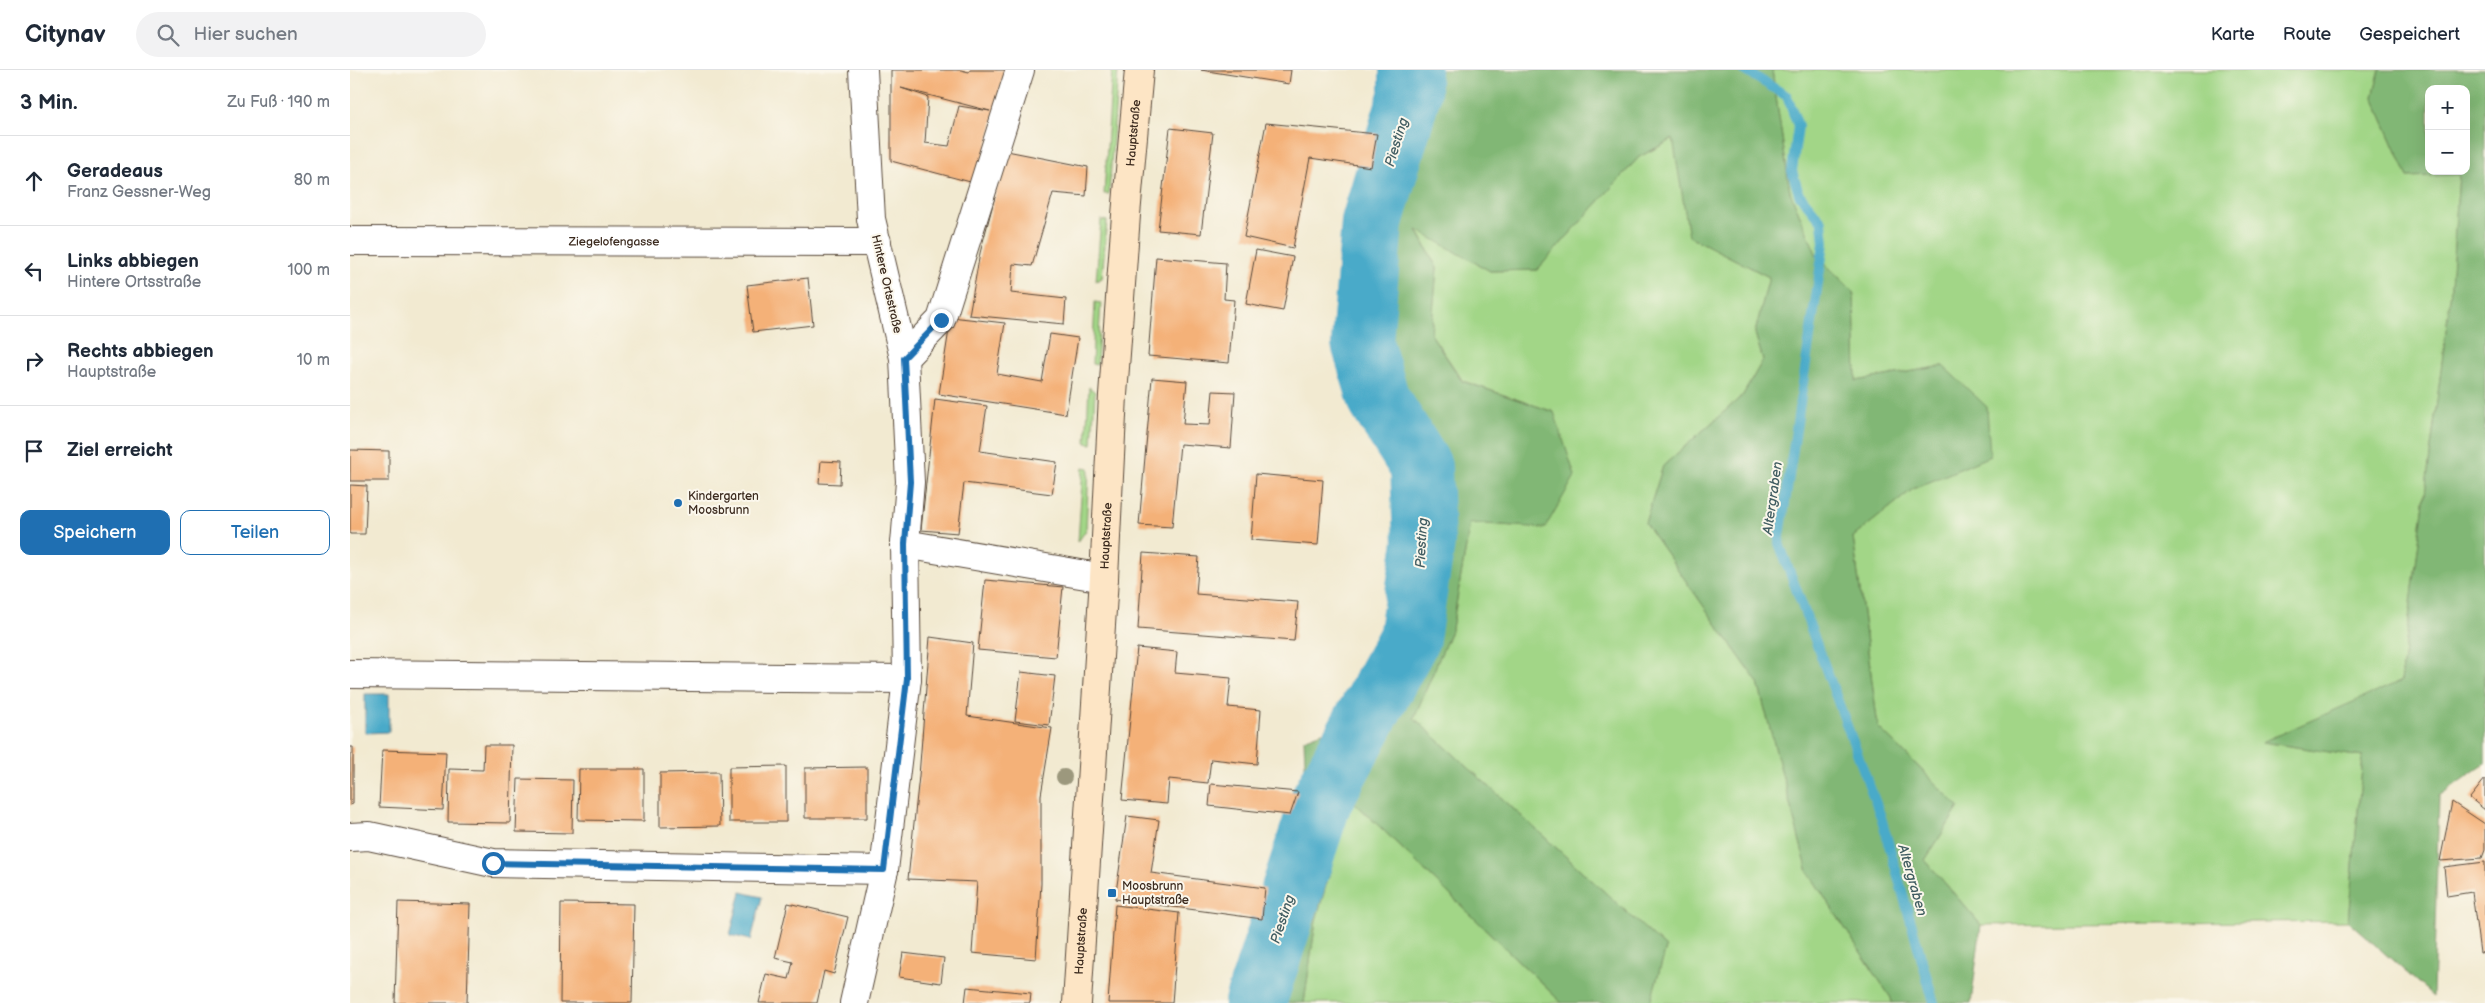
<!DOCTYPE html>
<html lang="de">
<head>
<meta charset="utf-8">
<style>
	body { margin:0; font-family:"Balsamiq Sans",sans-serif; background:#f2f2f3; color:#1f2937 }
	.controls { position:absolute; right:15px; top:15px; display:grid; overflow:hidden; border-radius:10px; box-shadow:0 5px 20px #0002 }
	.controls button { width:45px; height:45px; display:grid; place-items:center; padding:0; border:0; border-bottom:1px solid #e0e1e3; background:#fff; color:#1f2937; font:25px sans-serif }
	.stop { position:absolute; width:15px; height:15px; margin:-11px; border:4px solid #1f6fb2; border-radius:50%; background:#fff }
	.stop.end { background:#1f6fb2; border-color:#fff; box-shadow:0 1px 5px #0008 }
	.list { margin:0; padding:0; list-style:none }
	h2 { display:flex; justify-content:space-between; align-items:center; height:65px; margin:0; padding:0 20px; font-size:21px }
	h2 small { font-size:16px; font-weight:400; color:#747a83 }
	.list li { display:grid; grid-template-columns:32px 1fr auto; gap:15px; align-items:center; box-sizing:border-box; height:90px; padding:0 20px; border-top:1px solid #e0e1e3 }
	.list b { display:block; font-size:19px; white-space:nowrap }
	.list p { margin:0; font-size:16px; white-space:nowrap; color:#747a83 }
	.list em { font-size:16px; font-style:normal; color:#747a83 }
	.actions { display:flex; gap:10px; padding:15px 20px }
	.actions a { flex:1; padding:11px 0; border:1px solid #1f6fb2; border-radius:10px; text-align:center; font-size:18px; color:#1f6fb2 }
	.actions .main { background:#1f6fb2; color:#fff }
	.icon { flex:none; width:28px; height:28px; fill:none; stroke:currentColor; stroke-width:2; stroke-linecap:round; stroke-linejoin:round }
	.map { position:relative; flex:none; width:2135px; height:933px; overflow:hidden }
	header { display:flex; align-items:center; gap:30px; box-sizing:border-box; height:70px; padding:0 25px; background:#fff; border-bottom:1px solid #e0e1e3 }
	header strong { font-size:24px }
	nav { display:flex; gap:28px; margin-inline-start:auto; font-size:18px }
	.search { width:350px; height:45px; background:#f2f2f3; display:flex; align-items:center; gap:12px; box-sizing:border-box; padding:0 18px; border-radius:28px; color:#747a83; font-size:19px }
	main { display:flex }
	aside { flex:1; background:#fff }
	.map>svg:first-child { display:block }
	.green { fill:#a2d687; stroke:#6e8052 }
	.forest { fill:#81b774; stroke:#5e7049; fill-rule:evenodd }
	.water { fill:#4aaac9; stroke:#426a74 }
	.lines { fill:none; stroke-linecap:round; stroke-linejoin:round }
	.stream { stroke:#4aaac9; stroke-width:10 }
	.river { stroke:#4aaac9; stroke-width:62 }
	.building { fill:#f4b178; fill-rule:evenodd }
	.street-casing { stroke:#564739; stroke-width:30 }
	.secondary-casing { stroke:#564739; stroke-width:30 }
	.street { stroke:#fff; stroke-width:28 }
	.secondary { stroke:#fde5c5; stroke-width:28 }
	.tree { fill:#9c987d }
	.route { stroke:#1f6fb2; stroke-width:6 }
	.poi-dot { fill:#1f6fb2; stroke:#fbf7ec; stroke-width:2 }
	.labels { text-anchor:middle; stroke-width:4; stroke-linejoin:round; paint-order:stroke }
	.street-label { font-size:12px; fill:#3b2a1e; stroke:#fbf7ec }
	.poi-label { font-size:12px; fill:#3b2a1e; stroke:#fbf7ec; text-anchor:start }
	.water-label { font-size:14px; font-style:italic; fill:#415d62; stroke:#fbf7ec }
</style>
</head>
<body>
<header>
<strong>Citynav</strong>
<div class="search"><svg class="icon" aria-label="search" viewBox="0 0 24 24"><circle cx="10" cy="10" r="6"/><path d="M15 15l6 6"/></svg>Hier suchen</div>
<nav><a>Karte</a><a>Route</a><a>Gespeichert</a></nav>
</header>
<main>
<aside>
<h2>3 Min.<small>Zu Fuß · 190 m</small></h2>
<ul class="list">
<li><svg class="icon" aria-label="ahead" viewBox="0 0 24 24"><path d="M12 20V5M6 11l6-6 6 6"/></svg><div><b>Geradeaus</b><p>Franz Gessner-Weg</p></div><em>80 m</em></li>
<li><svg class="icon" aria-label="left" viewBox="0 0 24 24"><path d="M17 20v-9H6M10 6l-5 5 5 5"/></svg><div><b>Links abbiegen</b><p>Hintere Ortsstraße</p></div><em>100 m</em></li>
<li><svg class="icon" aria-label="right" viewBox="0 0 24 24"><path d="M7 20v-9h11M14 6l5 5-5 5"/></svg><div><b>Rechts abbiegen</b><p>Hauptstraße</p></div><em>10 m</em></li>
<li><svg class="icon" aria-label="arrive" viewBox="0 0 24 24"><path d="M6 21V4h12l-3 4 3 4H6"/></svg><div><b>Ziel erreicht</b></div></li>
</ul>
<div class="actions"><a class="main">Speichern</a><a>Teilen</a></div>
</aside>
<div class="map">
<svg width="2135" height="933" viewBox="0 0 2135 933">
	<rect width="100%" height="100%" fill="#fbf7ec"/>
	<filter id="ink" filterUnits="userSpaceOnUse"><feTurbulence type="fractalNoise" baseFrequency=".02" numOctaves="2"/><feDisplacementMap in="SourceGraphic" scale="10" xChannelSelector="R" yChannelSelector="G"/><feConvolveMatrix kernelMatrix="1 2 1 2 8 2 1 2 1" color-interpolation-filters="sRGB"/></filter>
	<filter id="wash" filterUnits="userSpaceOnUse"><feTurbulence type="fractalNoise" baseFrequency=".0096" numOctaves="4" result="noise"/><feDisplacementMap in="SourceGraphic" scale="20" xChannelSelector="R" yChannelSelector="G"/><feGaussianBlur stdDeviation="1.12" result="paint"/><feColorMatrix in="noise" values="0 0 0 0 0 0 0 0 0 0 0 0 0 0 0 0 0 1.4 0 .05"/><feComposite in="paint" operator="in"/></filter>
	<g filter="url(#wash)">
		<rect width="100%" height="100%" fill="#f2ead1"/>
		<g class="green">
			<polygon points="762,0 768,0 759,124 754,124"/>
			<polygon points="1422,0 2030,0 2023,27 2058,107 2109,104 2100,230 2051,612 1913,672 2013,687 1998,851 1631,855 1575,790 1609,737 1528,657 1503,467 1563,419 1639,386 1593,296 1506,311 1504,222 1467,186 1440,122"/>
			<polygon points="1324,69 1339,166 1419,207 1405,263 1413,290 1393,325 1313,396 1295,453 1408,613 1458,802 1541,928 1542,933 1300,933 1316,878 1064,648 1102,558 1120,453 1195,458 1204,342 1113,311 1081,264 1087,198 1067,159 1140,201 1187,200 1289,87"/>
			<polygon points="751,150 757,151 752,208 746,211"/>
			<polygon points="745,232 751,233 747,295 742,294"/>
			<polygon points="739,317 745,322 742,374 736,373"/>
			<polygon points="733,397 739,398 736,460 728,472"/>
			<polygon points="1001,729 1212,933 954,933 966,850"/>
		</g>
		<g class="forest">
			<polygon points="1071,0 1422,0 1440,122 1467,186 1504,222 1506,311 1593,296 1637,337 1640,386 1563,419 1503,467 1528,657 1609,737 1575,790 1631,855 1621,933 1542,933 1541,928 1458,802 1408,613 1295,453 1313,396 1393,325 1413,290 1405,263 1419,207 1339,166 1323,69 1289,87 1187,200 1140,201 1067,160 1087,198 1081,264 1112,311 1204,342 1225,406 1195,458 1120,453 1102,558 1064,648 1316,878 1300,933 1212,933 1001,729 966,850 954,933 905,933 909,902 958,770 954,669 1025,642 1054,566 1045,523 1050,410 1019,356 1028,164 1074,41"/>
			<path d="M2030,0H2135V693L2089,726L2083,926L1998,851L2013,687L1912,672L2051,611L2100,230L2109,105L2058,107L2023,27ZM2079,19H2116V101H2079Z"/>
		</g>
		<g class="water">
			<polygon points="15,624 39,624 39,662 15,663"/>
			<polygon points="391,822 412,827 401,870 380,865"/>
		</g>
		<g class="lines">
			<polyline class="stream" points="1394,0 1437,26 1448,56 1442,101 1449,124 1472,152 1474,173 1429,473 1531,747 1584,933"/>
			<polyline class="river" points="905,933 971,731 1059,568 1074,473 1071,397 1029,330 1012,273 1022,152 1060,23 1060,0"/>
		</g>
		<g id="blocks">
			<g class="building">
				<path d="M541,0H611L619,2L620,0H655L628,114L541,91ZM551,18L640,41L609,36L599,76L575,73L578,27Z"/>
				<polygon points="851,0 941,0 939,14"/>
				<polygon points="916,53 1027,64 1021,97 960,88 943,178 894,167"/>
				<polygon points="820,58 863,63 851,164 808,160"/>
				<polygon points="657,81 738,97 736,126 703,123 682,196 663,194 661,223 716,229 714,254 619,245 630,183"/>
				<polygon points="906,180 943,187 933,241 896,234"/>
				<polygon points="806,187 876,193 874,229 884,230 879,293 798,286"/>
				<polygon points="458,208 463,255 403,262 397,215"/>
				<polygon points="601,247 655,253 647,304 692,312 700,264 728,268 716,344 589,324"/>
				<polygon points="802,308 837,311 833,354 860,355 863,321 885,322 881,378 830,374 822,457 789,455"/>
				<polygon points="585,329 637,336 630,381 707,392 702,424 614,413 608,463 571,460"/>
				<polygon points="0,380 39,381 39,411 0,411"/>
				<polygon points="471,391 491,392 490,414 469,413"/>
				<polygon points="906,404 973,410 968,475 901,470"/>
				<polygon points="0,415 17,416 15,464 0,464"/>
				<polygon points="793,483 849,487 846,524 948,532 944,571 788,559"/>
				<polygon points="635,510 713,517 706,587 628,580"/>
				<polygon points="580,567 623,573 617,646 702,658 691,725 691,814 686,889 622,883 627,812 558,809 569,706"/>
				<polygon points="787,578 827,582 825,603 881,608 878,637 911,640 907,694 861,689 858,713 819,709 817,734 772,730"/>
				<polygon points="671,602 705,606 699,655 665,651"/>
				<polygon points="134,675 162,675 160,753 98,752 99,699 133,700"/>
				<polygon points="0,677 3,677 3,734 0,735"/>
				<polygon points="32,680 96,682 93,740 29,737"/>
				<polygon points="436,696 436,752 379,752 379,697"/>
				<polygon points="517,697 517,748 455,748 455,698"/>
				<polygon points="229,699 294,699 294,751 228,750"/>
				<polygon points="369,702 370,756 310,757 310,703"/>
				<polygon points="168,709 223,710 222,763 166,762"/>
				<polygon points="2135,709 2135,740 2120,728"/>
				<polygon points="861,714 948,722 940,745 859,736"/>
				<polygon points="2102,732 2135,754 2135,780 2132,788 2090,791"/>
				<polygon points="777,746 809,750 801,803 915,818 912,849 765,829"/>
				<polygon points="2135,792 2135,882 2130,883 2122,822 2097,826 2094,797"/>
				<polygon points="48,832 120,834 117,933 45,933"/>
				<polygon points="211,833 284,834 282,933 210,933"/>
				<polygon points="438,833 498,847 484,904 474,901 467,933 409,933 416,904 439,909 443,892 425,888"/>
				<polygon points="765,835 829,843 822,933 758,933"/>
				<polygon points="553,883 594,888 591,913 549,907"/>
				<polygon points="617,917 681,923 680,933 615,933"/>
			</g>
		</g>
	</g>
	<g filter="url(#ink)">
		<use href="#blocks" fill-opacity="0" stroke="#564739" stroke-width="1"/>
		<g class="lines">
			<defs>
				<g id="street">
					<path id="s1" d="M0,171L527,172"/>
					<polyline points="554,288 591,250 670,0"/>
					<polyline points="555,474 754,508"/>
					<polyline points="0,604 557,609"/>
					<polyline points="0,767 19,766 143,793 534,800"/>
					<polyline points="504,933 534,800 557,609 555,474 560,412 554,288 521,149 513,0"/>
				</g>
				<g id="secondary">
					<path id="s2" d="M727,933L754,508L763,325L776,145L789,0"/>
				</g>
			</defs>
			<use href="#street" class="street-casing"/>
			<use href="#secondary" class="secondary-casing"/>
			<use href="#street" class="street"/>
			<use href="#secondary" class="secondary"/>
		</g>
		<circle class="tree" cx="714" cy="707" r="8"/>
	</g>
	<g class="lines" filter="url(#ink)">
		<polyline class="route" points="143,793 534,800 557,609 555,474 560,412 554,288 591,250"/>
	</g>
	<g class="poi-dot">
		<circle cx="328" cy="433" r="5"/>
		<rect x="757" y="818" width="10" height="10" rx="2.5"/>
	</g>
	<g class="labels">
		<g class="street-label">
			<text dy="4" stroke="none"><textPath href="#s2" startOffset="872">Hauptstraße</textPath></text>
			<text dy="4" stroke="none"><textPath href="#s1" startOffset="264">Ziegelofengasse</textPath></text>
			<text transform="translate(537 214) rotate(77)" y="4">Hintere Ortsstraße</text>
			<text dy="4" stroke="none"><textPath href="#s2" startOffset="468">Hauptstraße</textPath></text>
			<text dy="4" stroke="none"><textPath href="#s2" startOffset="62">Hauptstraße</textPath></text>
		</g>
		<g class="poi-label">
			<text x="338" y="430">Kindergarten<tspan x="338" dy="14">Moosbrunn</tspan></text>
			<text x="772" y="820">Moosbrunn<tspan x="772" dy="14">Hauptstraße</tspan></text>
		</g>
		<g class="water-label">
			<text transform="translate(1046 72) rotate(-73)" y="5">Piesting</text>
			<text transform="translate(1422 428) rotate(-82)" y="5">Altergraben</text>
			<text transform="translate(1071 473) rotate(-87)" y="5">Piesting</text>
			<text transform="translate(1563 810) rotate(74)" y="5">Altergraben</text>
			<text transform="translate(932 849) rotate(-72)" y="5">Piesting</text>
		</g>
	</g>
</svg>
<div class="controls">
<button>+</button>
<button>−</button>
</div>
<div class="stop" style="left:143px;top:793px"></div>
<div class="stop end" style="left:591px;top:250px"></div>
</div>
</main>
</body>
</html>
